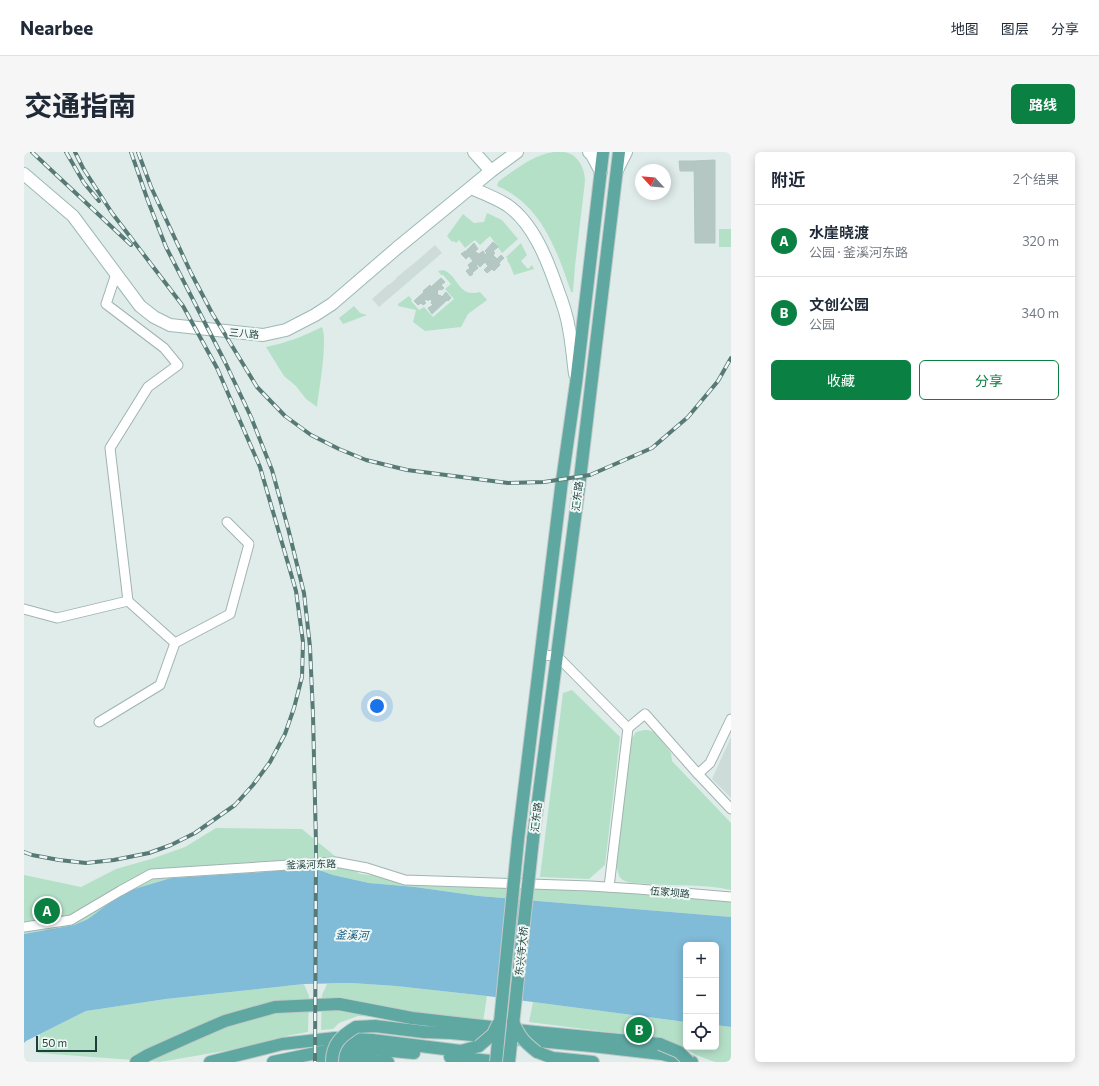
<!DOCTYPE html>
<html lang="zh">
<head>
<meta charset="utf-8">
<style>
	body { margin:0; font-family:Commissioner,"Noto Sans SC",sans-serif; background:#f6f6f7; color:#1f2937 }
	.controls { position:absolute; right:12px; bottom:12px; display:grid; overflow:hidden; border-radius:6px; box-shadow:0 2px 10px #0003 }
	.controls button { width:36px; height:36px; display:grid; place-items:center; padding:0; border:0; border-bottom:1px solid #e0e1e3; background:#fff; color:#1f2937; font:20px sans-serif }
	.compass { position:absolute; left:611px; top:12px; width:36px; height:36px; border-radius:50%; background:#fff; box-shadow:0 2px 10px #0003; rotate:296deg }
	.scale { position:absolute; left:12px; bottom:10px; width:61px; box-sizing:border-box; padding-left:4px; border:2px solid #1e3e3b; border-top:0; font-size:11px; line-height:14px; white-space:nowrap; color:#1e3e3b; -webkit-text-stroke:3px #f0f8f6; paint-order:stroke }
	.you { position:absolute; left:353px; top:554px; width:14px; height:14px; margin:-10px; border:3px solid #fff; border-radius:50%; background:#1a73e8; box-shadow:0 0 0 6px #1a73e833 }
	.badge { display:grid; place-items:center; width:26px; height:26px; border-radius:50%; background:#0b8043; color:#fff; font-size:13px; font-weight:700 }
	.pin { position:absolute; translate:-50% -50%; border:2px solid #fff; box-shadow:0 1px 4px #0006 }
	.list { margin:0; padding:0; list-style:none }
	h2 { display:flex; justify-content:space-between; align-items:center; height:52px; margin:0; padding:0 16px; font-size:17px }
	h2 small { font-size:13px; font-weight:400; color:#747a83 }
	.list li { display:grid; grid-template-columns:26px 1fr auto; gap:12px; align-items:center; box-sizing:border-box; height:72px; padding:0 16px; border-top:1px solid #e0e1e3 }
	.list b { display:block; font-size:15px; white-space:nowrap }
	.list p { margin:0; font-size:13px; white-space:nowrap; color:#747a83 }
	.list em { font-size:13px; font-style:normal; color:#747a83 }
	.actions { display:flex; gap:8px; padding:12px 16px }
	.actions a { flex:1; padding:9px 0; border:1px solid #0b8043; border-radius:6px; text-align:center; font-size:14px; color:#0b8043 }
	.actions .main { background:#0b8043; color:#fff }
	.icon { flex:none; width:22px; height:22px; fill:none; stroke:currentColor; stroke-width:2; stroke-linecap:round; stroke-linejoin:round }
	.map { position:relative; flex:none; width:707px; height:910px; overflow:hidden; border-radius:6px }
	header { display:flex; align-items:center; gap:24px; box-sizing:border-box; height:56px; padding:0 20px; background:#fff; border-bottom:1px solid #e0e1e3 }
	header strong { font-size:19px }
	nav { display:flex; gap:22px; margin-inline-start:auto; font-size:14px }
	.intro { display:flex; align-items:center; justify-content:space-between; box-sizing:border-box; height:96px; padding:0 24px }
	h1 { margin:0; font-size:28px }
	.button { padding:10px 18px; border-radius:6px; background:#0b8043; color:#fff; font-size:14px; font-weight:700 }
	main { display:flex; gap:24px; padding:0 24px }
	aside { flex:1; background:#fff; border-radius:6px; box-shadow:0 2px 10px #0003 }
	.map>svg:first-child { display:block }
	.built { fill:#cddcd8 }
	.green { fill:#b5e0c8 }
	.water { fill:#80bbd8 }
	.building { fill:#b4c7c2; stroke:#b1c6c1 }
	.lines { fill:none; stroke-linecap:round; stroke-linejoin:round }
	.street-casing { stroke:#a1b4b1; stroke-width:11 }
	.secondary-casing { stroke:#9cb9b4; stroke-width:14 }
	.primary-casing { stroke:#c0c9c8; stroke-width:14 }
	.street { stroke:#fff; stroke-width:9 }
	.secondary { stroke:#fff; stroke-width:12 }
	.primary { stroke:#5fa7a1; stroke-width:12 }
	.rail-casing { stroke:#587a77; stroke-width:4 }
	.rail { stroke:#f0f8f6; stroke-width:2.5; stroke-dasharray:8; stroke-linecap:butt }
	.primary-bridge-casing { stroke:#c0c9c8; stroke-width:14; stroke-linecap:butt }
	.primary-bridge { stroke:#5fa7a1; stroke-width:12 }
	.labels { text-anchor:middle; stroke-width:4; stroke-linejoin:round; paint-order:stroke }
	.street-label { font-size:10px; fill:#1e3e3b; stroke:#f0f8f6 }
	.water-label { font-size:11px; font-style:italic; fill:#125a80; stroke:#f0f8f6 }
</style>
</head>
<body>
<header>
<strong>Nearbee</strong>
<nav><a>地图</a><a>图层</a><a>分享</a></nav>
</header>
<div class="intro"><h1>交通指南</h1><a class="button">路线</a></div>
<main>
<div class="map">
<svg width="707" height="910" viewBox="0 0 707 910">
	<rect width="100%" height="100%" fill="#dfece9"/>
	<g class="built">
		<polygon points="411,93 418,101 355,155 348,147 365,132 366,132 372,127 372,126 394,108"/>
		<polygon points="707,585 707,646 688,627"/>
	</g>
	<g class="green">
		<path d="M530,0C533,0 537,0 540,0C554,2 561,16 561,29L551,114L549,140H547C533,98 517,52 473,34L474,30C490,18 511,2 530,0Z"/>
		<polygon points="463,61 478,68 494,87 478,101 466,84 456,93 451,88 441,96 435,88 432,91 430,89 428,90 423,84 439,62 450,71 460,70"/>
		<rect x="695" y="77" width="12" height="18"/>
		<polygon points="497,91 503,103 497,109 504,117 508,113 510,117 490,123 486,113 483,108 484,107 482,105"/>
		<path d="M419,118C435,123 433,146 456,140L463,148L444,162L437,175L401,179L389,170L392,158L374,154V152L385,144L388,148L387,149L395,158L400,155L409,165L430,147L421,137L427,132L419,123H417L414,119Z"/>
		<polygon points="330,154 336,161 343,163 319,172 315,166"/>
		<path d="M298,175C304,188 295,238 293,255L282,247L272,234L260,224L242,195C262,191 280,184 298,175Z"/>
		<polygon points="548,538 596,585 581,713 565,727 516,725 539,541"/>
		<path d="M620,578H624L630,580L641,593L647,601L648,609L707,671V738C680,732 651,734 623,732C616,731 605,732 599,728C593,724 594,718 592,711L607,588L612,580Z"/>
		<polygon points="192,676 278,677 323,714 336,722 477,736 581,739 707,749 707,765 455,744 391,735 345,731 309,723 295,718 264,717 241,720 147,726 120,734 107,738 92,746 64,767 50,773 0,782 0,723 57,735 92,717 127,707 161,695"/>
		<polygon points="327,831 372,834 463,844 459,870 334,864 315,871 309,877 297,878 298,843 303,832"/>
		<polygon points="280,832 285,844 284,880 267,883 223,895 136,910 14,901 16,882 62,859 142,847"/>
		<polygon points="509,850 662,870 662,895 692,895 692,873 707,875 707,910 691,910 688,909 672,903 656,893 646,890 622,890 591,881 505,870"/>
	</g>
	<polygon class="water" points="264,717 295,718 309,723 345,731 391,735 455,744 707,765 707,875 692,873 692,793 662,793 662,870 463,844 372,834 327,831 280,832 142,847 62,859 2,889 0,891 0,782 50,773 64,767 92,746 107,738 120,734 147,726 241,720"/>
	<g class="building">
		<polygon points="691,8 691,91 671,91 670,9"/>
		<polygon points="655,9 670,9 670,19 656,19"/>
		<polygon points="469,90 474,95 469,99 471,101 469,103 473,107 477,103 480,106 475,111 476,113 470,119 468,117 463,121 460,118 464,114 461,110 456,115 453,112 452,113 454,116 448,121 449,122 446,124 442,119 446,116 444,113 449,109 445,104 442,107 437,102 441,99 441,100 450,91 454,97 451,99 453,101 455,102 459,99 462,103 463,101 461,99"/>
		<polygon points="417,126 421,130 417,133 420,136 417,138 416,137 413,139 414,140 413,141 415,144 416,143 418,145 422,140 427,146 424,149 423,148 408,162 404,156 409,153 407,151 408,149 406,147 404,149 403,147 400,149 402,151 399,153 397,151 394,153 390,149 400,140 399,139 406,133 407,135"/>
	</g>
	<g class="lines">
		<defs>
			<g id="street">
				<polyline points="92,122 82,152 140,196 154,213 124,235 86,296 104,449 151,491"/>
				<polyline points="0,457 33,466 104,449"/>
				<polyline points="517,503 533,504 604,576 585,735"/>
				<polyline points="75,570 136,533 151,491 206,462 225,392 203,370"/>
				<polyline points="604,576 621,562 674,622 686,611 707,567"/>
				<polyline points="674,622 707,657"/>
				<polyline points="0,775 47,768 96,739 127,722 311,710 343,716 381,728 566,734 614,737 707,745"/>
			</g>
			<g id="secondary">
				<polyline points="450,0 467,19"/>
				<polyline points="565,0 568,3 577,20"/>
				<polyline points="593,18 602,0"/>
				<polyline points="0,22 49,64 116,154 130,165 146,173 239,183 262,178 291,163 308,152 373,96 467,19 493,0"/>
				<path d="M447,36C459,41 472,46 483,53C509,71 523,107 533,136C538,149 543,163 545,177C548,192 549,207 551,222"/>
			</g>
			<g id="primary">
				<polyline points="509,687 555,335 595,0"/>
				<polyline points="494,688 537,336 552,231 579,0"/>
				<polyline points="332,875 351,874 400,880 427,881 568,894 638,902 668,910"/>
				<polyline points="513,900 529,906 569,910"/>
				<polyline points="426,905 477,910"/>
				<polyline points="299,908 305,906 364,910"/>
				<polyline points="112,910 124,903 171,882 201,869 251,855 315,852 388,866 511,880 636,892"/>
				<polyline points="186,910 258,892 311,886 348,888 437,899 455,894"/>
				<polyline points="249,910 307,898 347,897 390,901"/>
			</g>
		</defs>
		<use href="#street" class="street-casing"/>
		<use href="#secondary" class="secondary-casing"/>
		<use href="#primary" class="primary-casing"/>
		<use href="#street" class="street"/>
		<use href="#secondary" class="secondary"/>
		<use href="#primary" class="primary"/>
		<defs>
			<g id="rail">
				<polyline points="8,0 107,93"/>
				<polyline points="42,0 60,31 75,49"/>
				<polyline points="107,0 124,49 142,95 201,210 227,265 248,318 264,376 280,441 286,495 289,563 292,692 291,910"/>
				<polyline points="114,0 127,35 167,121 188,161 233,235 261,264 287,283 315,297 342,308 383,318 484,331 520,330 566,323 628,296 664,265 694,229 707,206"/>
				<polyline points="0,700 8,703 35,708 62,711 90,708 125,701 147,693 171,681 211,653 229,633 246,610 261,582 270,556 278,525 279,490 272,439 236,315 193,216 159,154 88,61 59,16 51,0"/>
			</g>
		</defs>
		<use href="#rail" class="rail-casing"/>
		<use href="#rail" class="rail"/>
		<defs>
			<g id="primary-bridge">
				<path d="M489,870C496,885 500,890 513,900"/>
				<polyline points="636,892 655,900 665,910"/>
				<polyline points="455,894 469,882 474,872"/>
				<path d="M308,910C308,892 317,884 332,875"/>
				<polyline points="472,910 494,688"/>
				<polyline points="485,910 509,687"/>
			</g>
		</defs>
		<use href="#primary-bridge" class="primary-bridge-casing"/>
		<use href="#primary-bridge" class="primary-bridge"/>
	</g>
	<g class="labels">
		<g class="street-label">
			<text transform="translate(220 181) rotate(5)" y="4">三八路</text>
			<text transform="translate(553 344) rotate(-83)" y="4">汇东路</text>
			<text transform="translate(512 665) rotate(-83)" y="4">汇东路</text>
			<text transform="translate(287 712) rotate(-2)" y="4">釜溪河东路</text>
			<text transform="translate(646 740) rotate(5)" y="4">伍家坝路</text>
			<text transform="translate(497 799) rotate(-84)" y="4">东兴寺大桥</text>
		</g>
		<g class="water-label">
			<text transform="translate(328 783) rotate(2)" y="4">釜溪河</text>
		</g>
	</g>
</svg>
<div class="controls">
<button>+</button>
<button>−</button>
<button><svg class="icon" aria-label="locate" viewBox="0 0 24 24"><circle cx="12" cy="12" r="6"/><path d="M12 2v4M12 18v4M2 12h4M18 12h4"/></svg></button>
</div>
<svg class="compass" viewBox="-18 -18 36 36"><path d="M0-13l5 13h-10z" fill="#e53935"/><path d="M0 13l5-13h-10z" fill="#747a83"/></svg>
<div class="scale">50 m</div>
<div class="you"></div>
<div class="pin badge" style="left:23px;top:759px">A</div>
<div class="pin badge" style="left:615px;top:878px">B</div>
</div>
<aside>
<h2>附近<small>2个结果</small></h2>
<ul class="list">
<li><span class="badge">A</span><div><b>水崖晓渡</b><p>公园 · 釜溪河东路</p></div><em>320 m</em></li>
<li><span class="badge">B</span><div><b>文创公园</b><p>公园</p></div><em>340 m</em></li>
</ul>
<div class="actions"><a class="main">收藏</a><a>分享</a></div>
</aside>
</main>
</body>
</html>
